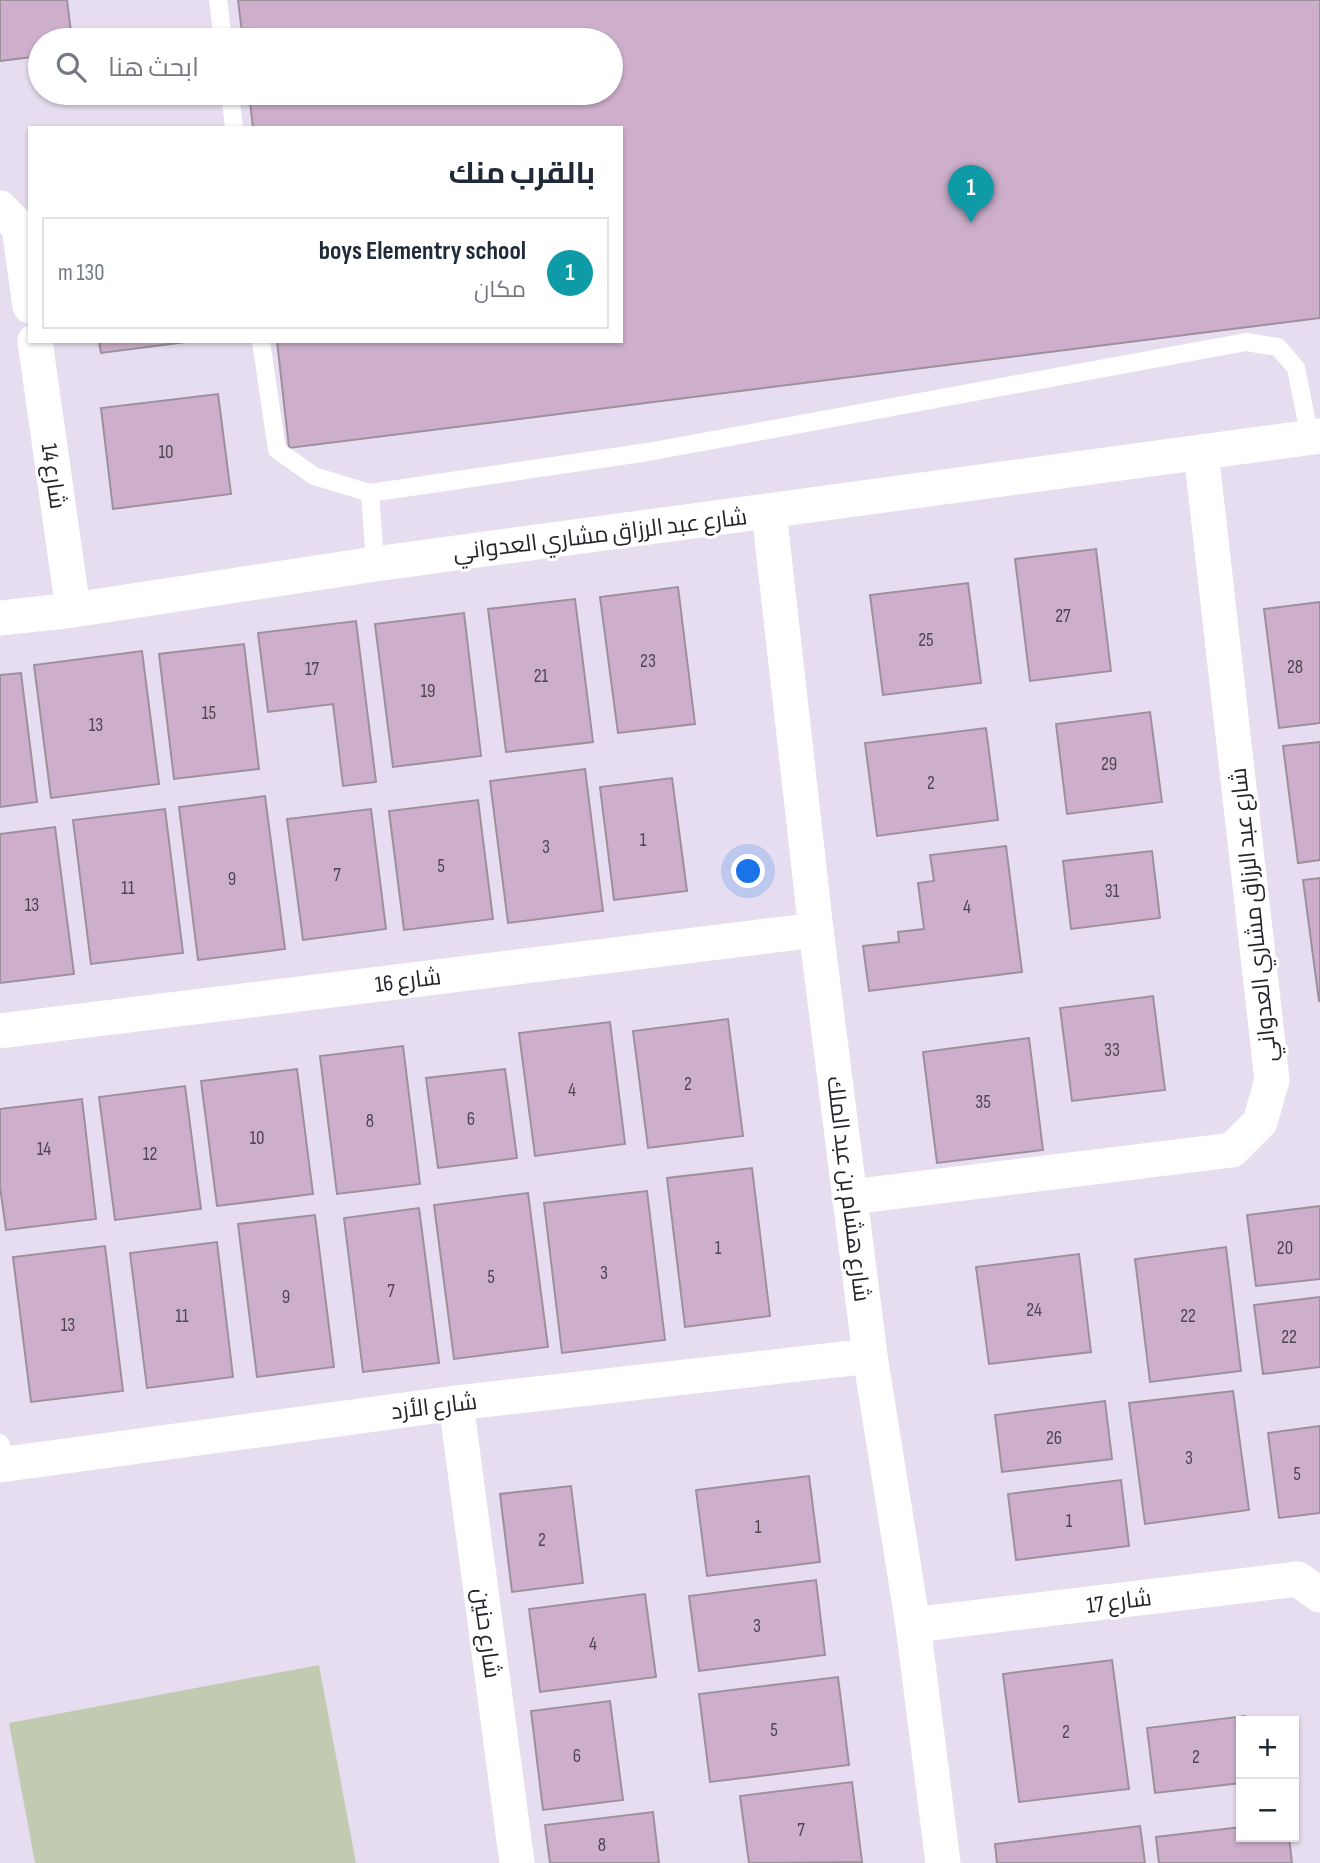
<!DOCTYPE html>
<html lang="ar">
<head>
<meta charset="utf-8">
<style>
	body { margin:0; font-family:"Sofia Sans Condensed",Cairo,sans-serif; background:#f2f2f3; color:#1f2937; direction:rtl }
	.controls { position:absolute; right:21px; bottom:21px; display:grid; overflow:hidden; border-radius:0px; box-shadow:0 2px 5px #0004 }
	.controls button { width:63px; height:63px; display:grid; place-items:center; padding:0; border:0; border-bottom:2px solid #e0e1e3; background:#fff; color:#1f2937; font:35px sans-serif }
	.you { position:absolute; left:749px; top:872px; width:24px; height:24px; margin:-18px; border:5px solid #fff; border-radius:50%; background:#1a73e8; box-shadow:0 0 0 10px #1a73e833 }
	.badge { display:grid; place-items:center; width:46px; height:46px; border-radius:50%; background:#a37228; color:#fff; font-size:23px; font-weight:700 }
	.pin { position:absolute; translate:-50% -58px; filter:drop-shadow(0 2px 4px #0008) }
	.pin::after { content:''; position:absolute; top:37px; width:24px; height:21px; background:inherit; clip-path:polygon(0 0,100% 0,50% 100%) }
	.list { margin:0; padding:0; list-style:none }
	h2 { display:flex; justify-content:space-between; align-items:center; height:91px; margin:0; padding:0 28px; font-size:30px }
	h2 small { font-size:23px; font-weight:400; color:#747a83 }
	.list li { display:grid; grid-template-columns:46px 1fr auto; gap:21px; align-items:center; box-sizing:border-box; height:112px; margin:0 14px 14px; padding:0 14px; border:2px solid #e0e1e3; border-radius:0px }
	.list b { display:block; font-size:26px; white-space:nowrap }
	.list p { margin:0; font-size:23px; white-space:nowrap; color:#747a83 }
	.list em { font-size:23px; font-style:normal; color:#747a83 }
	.icon { flex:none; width:38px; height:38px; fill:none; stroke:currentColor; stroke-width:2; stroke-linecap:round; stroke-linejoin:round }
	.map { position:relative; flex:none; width:1320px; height:1863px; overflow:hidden; direction:ltr }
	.search { position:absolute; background:#fff; box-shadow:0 2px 5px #0004; left:28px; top:28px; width:595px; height:77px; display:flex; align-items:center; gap:18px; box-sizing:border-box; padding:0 24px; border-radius:38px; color:#747a83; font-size:26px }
	.panel { position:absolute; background:#fff; box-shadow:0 2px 5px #0004; left:28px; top:126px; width:595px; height:217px; border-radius:0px; direction:rtl }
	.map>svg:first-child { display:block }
	.green { fill:#c2cab1 }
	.building { fill:#cdafcc; stroke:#9e8f9d; stroke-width:2 }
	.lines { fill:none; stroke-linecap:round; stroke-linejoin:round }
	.lane { stroke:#fff; stroke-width:18 }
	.street { stroke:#fff; stroke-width:35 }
	.labels { text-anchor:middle; stroke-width:6; stroke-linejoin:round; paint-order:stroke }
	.number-label { font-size:19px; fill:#504652 }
	.street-label { font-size:23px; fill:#26232a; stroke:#fff }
</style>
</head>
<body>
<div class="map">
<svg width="1320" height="1863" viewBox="0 0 1320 1863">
	<rect width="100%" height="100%" fill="#e6def0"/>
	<polygon class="green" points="319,1665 356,1863 35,1863 9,1723"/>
	<g class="building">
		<polygon points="0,0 67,0 72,40 40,40 40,56 0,61"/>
		<polygon points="238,0 1320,0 1320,318 289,448 277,341 621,341 621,128 253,128 249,93 611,93 611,40 243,40"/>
		<polygon points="99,341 194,341 101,353"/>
		<polygon points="218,394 231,494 113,509 101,408"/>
		<polygon points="1096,549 1111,671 1030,681 1015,559"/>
		<polygon points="968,583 981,683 883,695 870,595"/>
		<polygon points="678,587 695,724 618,733 600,597"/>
		<polygon points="575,599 593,742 506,752 488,609"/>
		<polygon points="1320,602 1320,723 1279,728 1264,609"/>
		<polygon points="464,613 481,756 393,767 375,624"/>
		<polygon points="356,621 376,782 343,786 333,704 268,712 258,633"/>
		<polygon points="244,644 259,769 174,779 159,654"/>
		<polygon points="142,651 159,784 51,798 34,665"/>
		<polygon points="21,673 37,802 0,807 0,675"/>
		<polygon points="1150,712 1162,802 1067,814 1056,724"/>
		<polygon points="986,728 998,820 877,836 865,743"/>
		<polygon points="1320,742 1320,860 1298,863 1283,746"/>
		<polygon points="585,769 603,911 508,923 490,781"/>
		<polygon points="672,778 687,891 614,900 600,787"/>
		<polygon points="265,796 285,949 198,960 179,807"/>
		<polygon points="478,800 493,919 404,930 389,811"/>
		<polygon points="165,809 183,953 91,964 73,820"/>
		<polygon points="371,809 386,929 303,940 287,819"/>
		<polygon points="55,827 74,974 0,983 0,834"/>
		<polygon points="1006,846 1022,972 869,991 863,946 899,942 898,932 924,929 918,883 934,881 930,855"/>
		<polygon points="1152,851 1160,918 1071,929 1063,861"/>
		<polygon points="1320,878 1320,1001 1319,1001 1303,880"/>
		<polygon points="1153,996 1165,1090 1072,1101 1060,1008"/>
		<polygon points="728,1019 743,1136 648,1148 633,1031"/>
		<polygon points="610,1022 625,1144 535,1156 519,1033"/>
		<polygon points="1029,1038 1043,1150 937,1163 923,1052"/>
		<polygon points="403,1046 420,1184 337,1194 320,1056"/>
		<polygon points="297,1069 313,1194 217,1206 201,1081"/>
		<polygon points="505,1069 517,1158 438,1168 426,1078"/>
		<polygon points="185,1086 201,1209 115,1220 99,1097"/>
		<polygon points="82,1099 96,1219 6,1230 0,1187 0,1109"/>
		<polygon points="752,1168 770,1316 685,1327 667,1178"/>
		<polygon points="647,1191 665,1340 562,1353 544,1203"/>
		<polygon points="528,1193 548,1347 454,1359 434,1205"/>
		<polygon points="1320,1206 1320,1279 1256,1286 1247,1215"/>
		<polygon points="419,1208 439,1363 363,1372 344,1218"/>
		<polygon points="315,1215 334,1367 257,1377 238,1224"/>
		<polygon points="217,1242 233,1377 147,1388 130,1253"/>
		<polygon points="105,1246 123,1391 31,1402 13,1257"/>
		<polygon points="1226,1247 1241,1371 1150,1382 1135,1259"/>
		<polygon points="1079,1254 1091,1352 989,1364 976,1267"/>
		<polygon points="1320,1297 1320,1367 1263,1374 1254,1305"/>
		<polygon points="1233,1391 1249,1510 1145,1524 1129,1403"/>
		<polygon points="1105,1401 1112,1459 1002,1472 995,1415"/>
		<polygon points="1320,1426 1320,1513 1279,1518 1268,1433"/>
		<polygon points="809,1476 820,1562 707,1576 696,1490"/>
		<polygon points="1121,1480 1129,1546 1016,1560 1008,1494"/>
		<polygon points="571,1486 583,1583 512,1592 500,1494"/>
		<polygon points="816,1580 825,1655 699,1671 689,1596"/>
		<polygon points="645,1594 656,1677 540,1692 529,1609"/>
		<polygon points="1112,1660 1129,1789 1019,1802 1003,1674"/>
		<polygon points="838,1677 849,1765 710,1782 699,1694"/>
		<polygon points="610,1701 623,1800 543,1810 531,1711"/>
		<polygon points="1245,1716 1246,1721 1241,1721 1241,1783 1155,1793 1147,1728"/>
		<polygon points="852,1782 862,1862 749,1863 740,1796"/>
		<polygon points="653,1812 659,1863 550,1863 545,1825"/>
		<polygon points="1140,1826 1145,1863 997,1863 995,1844"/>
		<polygon points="1241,1827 1241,1837 1289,1837 1292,1863 1159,1863 1156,1837"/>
	</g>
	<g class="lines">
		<g class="lane">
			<polyline points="218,0 223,40"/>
			<polyline points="230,93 234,128"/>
			<polyline points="261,341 277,450 314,476 370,493"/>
			<polyline points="375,564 370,493 648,452 1246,342 1278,347 1296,368 1310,438"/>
			<polyline points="0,1443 7,1463"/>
		</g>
		<g class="street">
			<polyline points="0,208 19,227 30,306"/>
			<polyline points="35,341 73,610"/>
			<polyline points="769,512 816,930 870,1356 913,1625 943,1863"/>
			<polyline points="0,618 73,610 375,564 1320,436"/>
			<polyline points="0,1031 816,930"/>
			<polyline points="851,1197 1232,1150 1260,1122 1272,1080 1201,452"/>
			<polyline points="456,1403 517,1863"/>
			<polyline points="0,1465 456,1403 870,1356"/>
			<polyline points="913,1625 1298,1579 1320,1595"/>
		</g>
	</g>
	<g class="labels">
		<g class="number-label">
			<text x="166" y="458">10</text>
			<text x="1063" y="622">27</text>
			<text x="926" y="646">25</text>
			<text x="648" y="667">23</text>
			<text x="1295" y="673">28</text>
			<text x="312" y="675">17</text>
			<text x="541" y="682">21</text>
			<text x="428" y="697">19</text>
			<text x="209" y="719">15</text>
			<text x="96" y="731">13</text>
			<text x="1109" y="770">29</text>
			<text x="931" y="789">2</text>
			<text x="643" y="846">1</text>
			<text x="546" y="853">3</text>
			<text x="441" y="872">5</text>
			<text x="337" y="881">7</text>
			<text x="232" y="885">9</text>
			<text x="128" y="894">11</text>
			<text x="1112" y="897">31</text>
			<text x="32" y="911">13</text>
			<text x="967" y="913">4</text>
			<text x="1112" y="1056">33</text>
			<text x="688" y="1090">2</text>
			<text x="572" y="1096">4</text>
			<text x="983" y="1108">35</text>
			<text x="471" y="1125">6</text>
			<text x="370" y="1127">8</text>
			<text x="257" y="1144">10</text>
			<text x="44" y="1155">14</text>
			<text x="150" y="1160">12</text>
			<text x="718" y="1254">1</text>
			<text x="1285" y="1254">20</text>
			<text x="604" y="1279">3</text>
			<text x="491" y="1283">5</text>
			<text x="391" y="1297">7</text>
			<text x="286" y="1303">9</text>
			<text x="1034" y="1316">24</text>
			<text x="182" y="1322">11</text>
			<text x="1188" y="1322">22</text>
			<text x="68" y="1331">13</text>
			<text x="1289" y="1343">22</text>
			<text x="1054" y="1444">26</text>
			<text x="1189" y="1464">3</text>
			<text x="1297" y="1480">5</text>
			<text x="1069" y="1527">1</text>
			<text x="758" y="1533">1</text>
			<text x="542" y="1546">2</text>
			<text x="757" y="1632">3</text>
			<text x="593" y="1650">4</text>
			<text x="774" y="1736">5</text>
			<text x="1066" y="1738">2</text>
			<text x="577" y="1762">6</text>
			<text x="1196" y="1763">2</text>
			<text x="801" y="1836">7</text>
			<text x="602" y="1851">8</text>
		</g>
		<g class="street-label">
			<text transform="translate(54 476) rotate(82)" y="8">شارع 14</text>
			<text transform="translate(600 534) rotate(-7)" y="8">شارع عبد الرزاق مشاري العدواني</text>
			<text transform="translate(1253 915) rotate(-96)" y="8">شارع عبد الرزاق مشاري العدواني</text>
			<text transform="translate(408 980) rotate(-7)" y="8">شارع 16</text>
			<text transform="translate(849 1189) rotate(83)" y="8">شارع هشام بن عبد الملك</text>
			<text transform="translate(434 1406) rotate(-7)" y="8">شارع الأزد</text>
			<text transform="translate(1119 1601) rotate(-7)" y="8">شارع 17</text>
			<text transform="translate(487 1633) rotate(82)" y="8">شارع حنين</text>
		</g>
	</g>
</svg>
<div class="controls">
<button>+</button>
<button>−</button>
</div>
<div class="you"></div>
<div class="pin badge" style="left:971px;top:223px;background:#0f9aa8">1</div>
<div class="search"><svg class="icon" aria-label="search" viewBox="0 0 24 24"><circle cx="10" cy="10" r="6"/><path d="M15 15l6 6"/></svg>ابحث هنا</div>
<section class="panel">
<h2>بالقرب منك<small></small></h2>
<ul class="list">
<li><span class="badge" style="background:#0f9aa8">1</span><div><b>boys Elementry school</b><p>مكان</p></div><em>130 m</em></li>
</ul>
</section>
</div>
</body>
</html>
